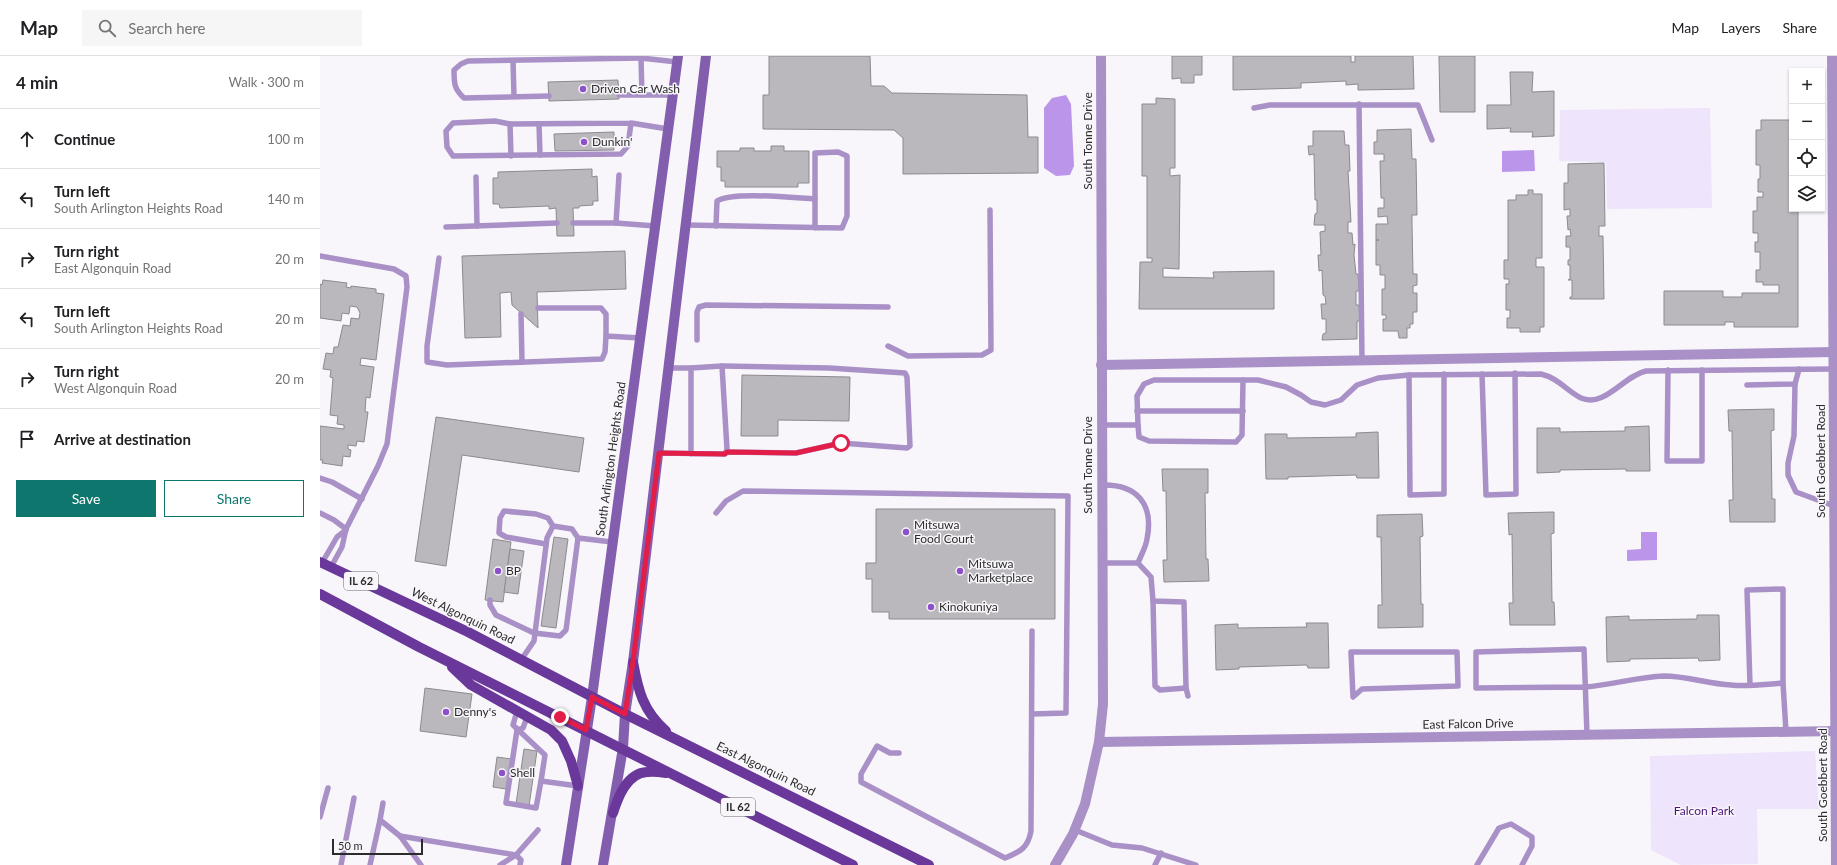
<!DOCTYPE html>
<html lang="en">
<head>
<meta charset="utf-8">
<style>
	body { margin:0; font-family:Lato,sans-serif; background:#f6f6f6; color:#202124 }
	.controls { position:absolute; right:12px; top:12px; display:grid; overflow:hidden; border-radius:0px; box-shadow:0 1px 3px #0004 }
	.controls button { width:36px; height:36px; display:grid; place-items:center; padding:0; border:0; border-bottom:1px solid #e0e0e0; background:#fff; color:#202124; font:20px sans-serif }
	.scale { position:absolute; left:12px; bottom:10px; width:91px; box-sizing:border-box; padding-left:4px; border:2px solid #2b2b2c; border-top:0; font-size:11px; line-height:14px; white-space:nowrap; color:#2b2b2c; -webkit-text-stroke:3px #f8f6fa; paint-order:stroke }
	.stop { position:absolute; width:12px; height:12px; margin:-9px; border:3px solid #e11d48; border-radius:50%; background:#fff }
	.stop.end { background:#e11d48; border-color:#fff; box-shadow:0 1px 4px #0008 }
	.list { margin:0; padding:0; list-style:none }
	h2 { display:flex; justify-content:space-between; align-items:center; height:52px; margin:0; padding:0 16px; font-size:17px }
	h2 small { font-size:13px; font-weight:400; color:#757577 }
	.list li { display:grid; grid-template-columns:26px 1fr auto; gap:12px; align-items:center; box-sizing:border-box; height:60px; padding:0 16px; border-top:1px solid #e0e0e0 }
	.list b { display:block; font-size:15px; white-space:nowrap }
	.list p { margin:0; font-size:13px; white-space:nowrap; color:#757577 }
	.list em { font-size:13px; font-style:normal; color:#757577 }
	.actions { display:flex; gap:8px; padding:12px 16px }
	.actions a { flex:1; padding:9px 0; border:1px solid #0f766e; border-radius:0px; text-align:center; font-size:14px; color:#0f766e }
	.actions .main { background:#0f766e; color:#fff }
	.icon { flex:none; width:22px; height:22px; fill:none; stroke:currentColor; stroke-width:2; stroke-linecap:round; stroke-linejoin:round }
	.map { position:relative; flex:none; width:1517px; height:809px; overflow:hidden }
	header { display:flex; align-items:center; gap:24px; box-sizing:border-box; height:56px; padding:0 20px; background:#fff; border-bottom:1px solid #e0e0e0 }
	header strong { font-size:19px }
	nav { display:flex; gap:22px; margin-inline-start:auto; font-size:14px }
	.search { width:280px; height:36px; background:#f6f6f6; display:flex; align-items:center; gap:10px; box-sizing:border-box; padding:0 14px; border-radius:0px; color:#757577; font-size:15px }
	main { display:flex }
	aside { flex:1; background:#fff }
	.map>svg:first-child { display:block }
	.green { fill:#eee4fc }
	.water { fill:#bb95e9 }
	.building { fill:#bab8bc; stroke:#8c8a8e }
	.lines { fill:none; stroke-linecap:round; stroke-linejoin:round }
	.lane { stroke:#a991c8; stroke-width:5.5 }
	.street { stroke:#a991c8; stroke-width:10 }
	.secondary { stroke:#845eae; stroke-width:10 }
	.primary { stroke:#6a379a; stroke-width:10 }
	.route { stroke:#e11d48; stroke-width:5 }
	.poi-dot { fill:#8c51c8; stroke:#f8f6fa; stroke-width:1.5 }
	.labels { text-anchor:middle; stroke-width:3; stroke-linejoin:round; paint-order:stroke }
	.shield { fill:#f8f6fa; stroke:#68686a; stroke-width:1 }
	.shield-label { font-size:11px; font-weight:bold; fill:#2b2b2c }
	.poi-label { font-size:12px; fill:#2b2b2c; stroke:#f8f6fa; text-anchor:start }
	.street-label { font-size:12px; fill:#2b2b2c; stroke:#f8f6fa }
	.park-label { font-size:12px; fill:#4c1678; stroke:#f8f6fa }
</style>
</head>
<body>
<header>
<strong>Map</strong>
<div class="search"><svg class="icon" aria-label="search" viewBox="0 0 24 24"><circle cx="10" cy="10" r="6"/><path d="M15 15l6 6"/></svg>Search here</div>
<nav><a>Map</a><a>Layers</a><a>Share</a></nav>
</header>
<main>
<aside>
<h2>4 min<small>Walk · 300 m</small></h2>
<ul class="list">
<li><svg class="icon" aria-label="ahead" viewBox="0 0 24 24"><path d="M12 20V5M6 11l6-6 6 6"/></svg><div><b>Continue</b></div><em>100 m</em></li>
<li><svg class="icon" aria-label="left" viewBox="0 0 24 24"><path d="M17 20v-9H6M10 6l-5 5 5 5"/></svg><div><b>Turn left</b><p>South Arlington Heights Road</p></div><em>140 m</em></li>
<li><svg class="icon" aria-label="right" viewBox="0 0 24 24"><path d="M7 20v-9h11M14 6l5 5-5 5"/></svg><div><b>Turn right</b><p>East Algonquin Road</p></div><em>20 m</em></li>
<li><svg class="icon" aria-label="left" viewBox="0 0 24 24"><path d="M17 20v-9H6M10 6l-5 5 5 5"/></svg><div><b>Turn left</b><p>South Arlington Heights Road</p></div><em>20 m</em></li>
<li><svg class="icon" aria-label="right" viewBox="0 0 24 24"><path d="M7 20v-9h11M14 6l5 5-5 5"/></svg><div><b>Turn right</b><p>West Algonquin Road</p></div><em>20 m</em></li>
<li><svg class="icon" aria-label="arrive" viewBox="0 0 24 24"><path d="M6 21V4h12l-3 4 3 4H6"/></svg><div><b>Arrive at destination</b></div></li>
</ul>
<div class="actions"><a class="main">Save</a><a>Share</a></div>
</aside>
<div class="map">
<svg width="1517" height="809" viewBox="0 0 1517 809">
	<rect width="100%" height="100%" fill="#f8f6fa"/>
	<g class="green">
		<polygon points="1390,52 1392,152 1287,153 1286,106 1239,105 1240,54"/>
		<polygon points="1495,695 1499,753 1437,753 1438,808 1361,809 1331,794 1330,700"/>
	</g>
	<g class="water">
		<polygon points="746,39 751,48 754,110 750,119 736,120 724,112 724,52 732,42"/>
		<polygon points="1214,94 1215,115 1182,116 1182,95"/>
		<polygon points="1321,476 1337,476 1337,504 1307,505 1307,494 1321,493"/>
	</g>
	<g class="building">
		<polygon points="449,0 550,0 551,30 564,30 572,37 707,39 708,81 718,81 718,117 583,118 583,82 574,74 443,73 443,39 449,39"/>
		<polygon points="852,0 882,0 882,19 874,19 874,27 861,27 861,22 852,23"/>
		<polygon points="913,0 1031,0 1031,6 1035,6 1035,0 1093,0 1094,33 1038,34 1038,28 1026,29 1026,25 981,27 981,32 913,34"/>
		<polygon points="1119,0 1155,0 1155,56 1120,56"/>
		<polygon points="1190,16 1213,16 1212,36 1234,35 1234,80 1212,81 1213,76 1190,76 1191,72 1167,73 1167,49 1191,49"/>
		<polygon points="298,24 299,43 229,45 228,26"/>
		<polygon points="836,42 855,43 855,112 850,112 850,120 860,119 859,213 843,212 843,221 894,222 893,216 954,215 954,253 819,253 820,206 832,206 832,202 827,202 827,120 822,120 822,48 836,48"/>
		<polygon points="1441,64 1472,64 1472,153 1478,153 1478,271 1414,271 1414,266 1405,266 1405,269 1344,269 1344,235 1403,235 1403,241 1422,241 1422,237 1459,237 1459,229 1443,229 1443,226 1436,226 1436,214 1440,214 1440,196 1435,196 1435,186 1438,186 1438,177 1433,177 1433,155 1437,155 1437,141 1443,141 1443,136 1438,136 1438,123 1440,123 1440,109 1436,109 1436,74 1441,74"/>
		<polygon points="1091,73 1092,103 1096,103 1097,159 1092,159 1092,168 1093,218 1097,218 1097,229 1093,230 1093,237 1097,237 1097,256 1093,256 1093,268 1090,268 1090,272 1087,272 1087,282 1079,282 1078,275 1063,275 1063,263 1066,263 1066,259 1062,259 1062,233 1065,233 1065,219 1060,219 1060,209 1056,209 1056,184 1059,184 1056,184 1056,168 1068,168 1067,160 1058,161 1058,152 1064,152 1064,142 1061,142 1060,105 1064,105 1064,98 1054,98 1054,86 1057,86 1057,74"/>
		<polygon points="993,75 1024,75 1025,89 1029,89 1030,115 1028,115 1031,166 1028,166 1028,177 1032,177 1033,189 1035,188 1034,199 1036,218 1038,218 1039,235 1036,235 1036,249 1039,249 1040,265 1037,265 1037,283 1002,284 1003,278 1006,277 1006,263 1002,263 1001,248 1006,248 1005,240 1003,239 1002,214 999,215 998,199 1001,199 1000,176 1005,175 1005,169 994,169 995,158 997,157 997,144 995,144 994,98 989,99 988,90 993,90"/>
		<polygon points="294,76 294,94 235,95 234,78"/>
		<polygon points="451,90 464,90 464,95 489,95 489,127 478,127 478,131 405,131 405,125 401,125 401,111 397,111 397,95 420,95 420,92 434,92 434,95 451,95"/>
		<polygon points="1284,107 1285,170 1279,170 1279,180 1283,180 1284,243 1250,243 1250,241 1252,241 1252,224 1248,224 1250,223 1250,209 1248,209 1248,204 1250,204 1250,191 1246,191 1246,180 1251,180 1250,173 1248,174 1247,160 1250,160 1250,153 1244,154 1244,127 1248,127 1248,108"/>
		<polygon points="272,113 272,121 277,120 278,145 273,145 273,149 259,150 259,152 253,152 254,180 237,180 236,152 229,153 229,150 180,152 179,148 173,148 173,122 178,122 178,116"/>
		<polygon points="1208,134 1213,134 1213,138 1222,138 1222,202 1216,202 1216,211 1224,211 1224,271 1220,271 1220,276 1200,276 1200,272 1187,272 1187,262 1190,262 1190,254 1186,254 1186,228 1189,228 1189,223 1184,223 1184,204 1188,204 1188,144 1196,144 1196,139 1208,139"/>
		<polygon points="305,195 306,233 217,236 218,272 192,249 191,236 180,237 181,281 145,282 142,200"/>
		<polygon points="3,224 27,227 26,231 31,232 31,230 56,233 56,237 64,238 56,304 41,302 40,309 54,311 50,342 46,341 45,356 48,356 44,386 37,385 36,390 28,389 28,393 31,394 30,401 23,400 22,410 2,407 3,404 0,404 0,370 24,373 24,369 17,368 18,360 10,359 13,322 10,321 11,314 3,313 6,297 13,298 14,291 18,291 23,269 30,270 31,262 39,263 40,257 37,251 30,250 29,258 22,257 21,265 0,262 0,228 2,229"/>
		<polygon points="422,319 530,321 529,365 458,364 458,380 421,380"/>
		<polygon points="1454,353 1454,374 1451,375 1452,443 1455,443 1455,466 1410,466 1409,444 1413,444 1412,375 1409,375 1408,354"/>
		<polygon points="116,361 264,382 259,416 142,399 126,510 95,505"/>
		<polygon points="1329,370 1330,415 1306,415 1306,413 1240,414 1240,416 1217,417 1217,372 1240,372 1240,376 1305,375 1305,371"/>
		<polygon points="1058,376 1059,422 1037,422 1036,419 968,421 968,423 946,423 945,378 967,378 967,382 1036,381 1036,377"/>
		<polygon points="842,413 888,413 888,437 885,437 886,503 888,503 889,525 844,526 843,504 847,504 846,435 843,435"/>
		<polygon points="556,453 735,453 735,563 569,563 569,556 552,556 552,523 546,523 546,507 556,507"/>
		<polygon points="1234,456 1234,477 1231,478 1232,546 1234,546 1235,569 1190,569 1189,547 1193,547 1192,478 1189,479 1188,457"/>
		<polygon points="1102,458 1103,480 1100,481 1101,548 1103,548 1103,571 1058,572 1058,549 1062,549 1061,481 1057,481 1057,459"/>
		<polygon points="234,481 248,483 236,572 221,570"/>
		<polygon points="173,483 191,486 183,546 165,544"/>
		<polygon points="190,493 204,495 198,538 184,536"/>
		<polygon points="1377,559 1399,559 1400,604 1379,605 1378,602 1310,603 1310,605 1287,606 1286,561 1309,560 1309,564 1377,563"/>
		<polygon points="986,567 1008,567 1009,612 988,612 987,609 919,611 919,613 896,614 895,569 918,568 918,572 987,571"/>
		<polygon points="105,632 152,638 146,681 100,675"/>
		<polygon points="204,693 217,695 209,750 196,748"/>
		<polygon points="177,701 191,703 186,733 173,731"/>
	</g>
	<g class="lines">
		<g class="lane">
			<polyline points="193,5 194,40"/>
			<polyline points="299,39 322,39"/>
			<polyline points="353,39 322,39 321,2 357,6"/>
			<path d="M229,40L144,42C134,33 134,27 134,14L141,8L148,5L321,2"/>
			<polyline points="1039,48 1042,304"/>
			<polyline points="934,52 950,49 1098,49 1112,84"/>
			<polyline points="311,67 308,90 301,98 133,100 127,91 126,75 133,67 175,65 190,68 311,67 348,73"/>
			<polyline points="190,68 191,100"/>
			<polyline points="219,68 220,99"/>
			<polyline points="299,119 296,167 335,170"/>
			<polyline points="156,121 157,170"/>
			<polyline points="253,167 296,167"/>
			<polyline points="366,169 522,172 527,160 527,100 518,96 495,97 495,172"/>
			<path d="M396,170L397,145C412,135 475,142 495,143"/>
			<polyline points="126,171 237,167"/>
			<polyline points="0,200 74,213 86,220 87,231 67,388 58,410 26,473 22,491 11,511"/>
			<polyline points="119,202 107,290 107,306 127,309 282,303 285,296 286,280"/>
			<polyline points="218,252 281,252 286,258 286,280 320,282"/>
			<polyline points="201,258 202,306"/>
			<polyline points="377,284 377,256 379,251 386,249 568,251"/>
			<polyline points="568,290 588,300 662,299 671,294 670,154"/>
			<polyline points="402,310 509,312 585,317 587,321 590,390 587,392 521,387 476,397 407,396"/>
			<polyline points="349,312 371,312"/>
			<polyline points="1348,314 1347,405 1382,405 1382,314"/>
			<polyline points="1162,318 1166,439 1196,438 1195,317"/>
			<polyline points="1089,319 1090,439 1124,438 1124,318"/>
			<polyline points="1475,328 1474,380 1468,407 1468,419 1476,436 1514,450"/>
			<polyline points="1427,329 1475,328 1479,313"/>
			<polyline points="817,355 923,355"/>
			<path d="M781,369H818L817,340L824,328L834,324H938L966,331L981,339L991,346L1005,349L1021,344L1037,329L1058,322L1089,319L1221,318C1238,322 1247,335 1261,342C1285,352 1303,320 1326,315L1514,313"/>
			<polyline points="818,369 819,381 829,385 916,386 922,379 923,324"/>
			<polyline points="339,397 405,398 407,393 402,310 371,312 371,398"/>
			<polyline points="0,422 12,426 42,443"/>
			<path d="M782,429C817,428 834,448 827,483C826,491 821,499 818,507"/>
			<polyline points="0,457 14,464 26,473"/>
			<polyline points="396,457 406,445 423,435 748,440 746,657 712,658"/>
			<polyline points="226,488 186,481 179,477 180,462 184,455 216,458 228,462 233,470"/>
			<polyline points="2,507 17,481 26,474"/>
			<polyline points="782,507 818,507 831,521 833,545 864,546 866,632 868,640"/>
			<polyline points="170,544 170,549 176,559 214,577 240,580 246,574 258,482"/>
			<polyline points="833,545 835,630 840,634 866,632"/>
			<polygon points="1031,596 1137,596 1138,630 1042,633 1033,641"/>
			<polyline points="201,604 214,585 227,482 233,470 252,473 258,482 292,486"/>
			<polyline points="1430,629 1427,534 1463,533 1463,627"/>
			<polyline points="197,655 193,669 225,699 221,725 258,730"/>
			<polyline points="197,674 186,747 216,752 221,725"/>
			<polyline points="197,674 203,672 207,661"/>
			<path d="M1267,679L1264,593L1156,596V632L1265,631C1292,629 1317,621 1344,620C1367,620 1388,628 1411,629C1428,631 1446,628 1463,627L1466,676"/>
			<path d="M579,697H570L557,690L541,718V726L685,802C700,796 708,792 711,775L712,575"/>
			<polyline points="63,747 60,764 80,780 101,809"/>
			<polyline points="0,761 8,732"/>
			<polyline points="755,774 792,789 822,792 876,809"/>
			<polyline points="80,780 196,799 201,804 200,809"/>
			<polyline points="21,809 34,742"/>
			<polyline points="50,809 60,764"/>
			<polyline points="180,809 196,799 218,774"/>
			<polyline points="835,809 841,797"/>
			<polyline points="1157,809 1179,772 1191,768 1212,781 1212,790 1202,809"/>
		</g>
		<g class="street">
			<polyline points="1512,0 1516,809"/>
			<polyline points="781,309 1514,296"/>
			<polyline points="779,686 1517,675"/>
			<polyline points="735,809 753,778 765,748 779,686 783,648 781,0"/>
		</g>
		<g class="secondary">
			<polyline points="246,809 272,641 358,0"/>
			<polyline points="283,809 303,692 305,658 313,606 386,0"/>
		</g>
		<g class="primary">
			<polyline points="0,506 148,576 305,658 609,809"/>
			<polyline points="0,538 99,591 533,809"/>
			<path d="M313,606C318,634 323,655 346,675"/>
			<polyline points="132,611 151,629 231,674 242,685 251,705 258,730"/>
			<path d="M293,757C298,741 307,717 327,716C334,715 340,716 346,717"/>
		</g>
	</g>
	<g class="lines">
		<polyline class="route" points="240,661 266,674 272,641 305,658 313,606 339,397 405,398 407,396 476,397 521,387"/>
	</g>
	<g class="poi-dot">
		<circle cx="263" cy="33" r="4"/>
		<circle cx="264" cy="86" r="4"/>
		<circle cx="586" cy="476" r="4"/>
		<circle cx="178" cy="515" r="4"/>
		<circle cx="640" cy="515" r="4"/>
		<circle cx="611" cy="551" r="4"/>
		<circle cx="126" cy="656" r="4"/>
		<circle cx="182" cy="717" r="4"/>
	</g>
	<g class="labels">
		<g class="shield">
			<rect x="24" y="516" width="34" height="18" rx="3"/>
			<rect x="401" y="742" width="34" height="18" rx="3"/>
		</g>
		<g class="shield-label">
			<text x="41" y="529">IL 62</text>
			<text x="418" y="755">IL 62</text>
		</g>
		<g class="poi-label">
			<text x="271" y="37">Driven Car Wash</text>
			<text x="272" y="90">Dunkin'</text>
			<text x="594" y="473">Mitsuwa<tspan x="594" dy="14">Food Court</tspan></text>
			<text x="648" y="512">Mitsuwa<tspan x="648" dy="14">Marketplace</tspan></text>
			<text x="186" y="519">BP</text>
			<text x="619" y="555">Kinokuniya</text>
			<text x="134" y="660">Denny's</text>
			<text x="190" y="721">Shell</text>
		</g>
		<g class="street-label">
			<text transform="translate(768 85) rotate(-90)" y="4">South Tonne Drive</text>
			<text transform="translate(291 403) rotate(-82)" y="4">South Arlington Heights Road</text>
			<text transform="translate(1501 405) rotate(-90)" y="4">South Goebbert Road</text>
			<text transform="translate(768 409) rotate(-90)" y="4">South Tonne Drive</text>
			<text transform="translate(143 560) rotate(26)" y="4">West Algonquin Road</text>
			<text transform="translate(1148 668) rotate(-1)" y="4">East Falcon Drive</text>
			<text transform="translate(446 713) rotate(26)" y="4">East Algonquin Road</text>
			<text transform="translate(1503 729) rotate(-90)" y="4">South Goebbert Road</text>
		</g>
		<g class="park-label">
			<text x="1384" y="759">Falcon Park</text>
		</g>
	</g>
</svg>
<div class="controls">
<button>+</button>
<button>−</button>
<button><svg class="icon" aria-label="locate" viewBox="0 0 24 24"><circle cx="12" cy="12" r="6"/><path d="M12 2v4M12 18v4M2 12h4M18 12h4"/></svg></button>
<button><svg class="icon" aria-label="layers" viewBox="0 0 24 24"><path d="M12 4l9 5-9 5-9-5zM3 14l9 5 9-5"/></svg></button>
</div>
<div class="scale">50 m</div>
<div class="stop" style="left:521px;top:387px"></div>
<div class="stop end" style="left:240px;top:661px"></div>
</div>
</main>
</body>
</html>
